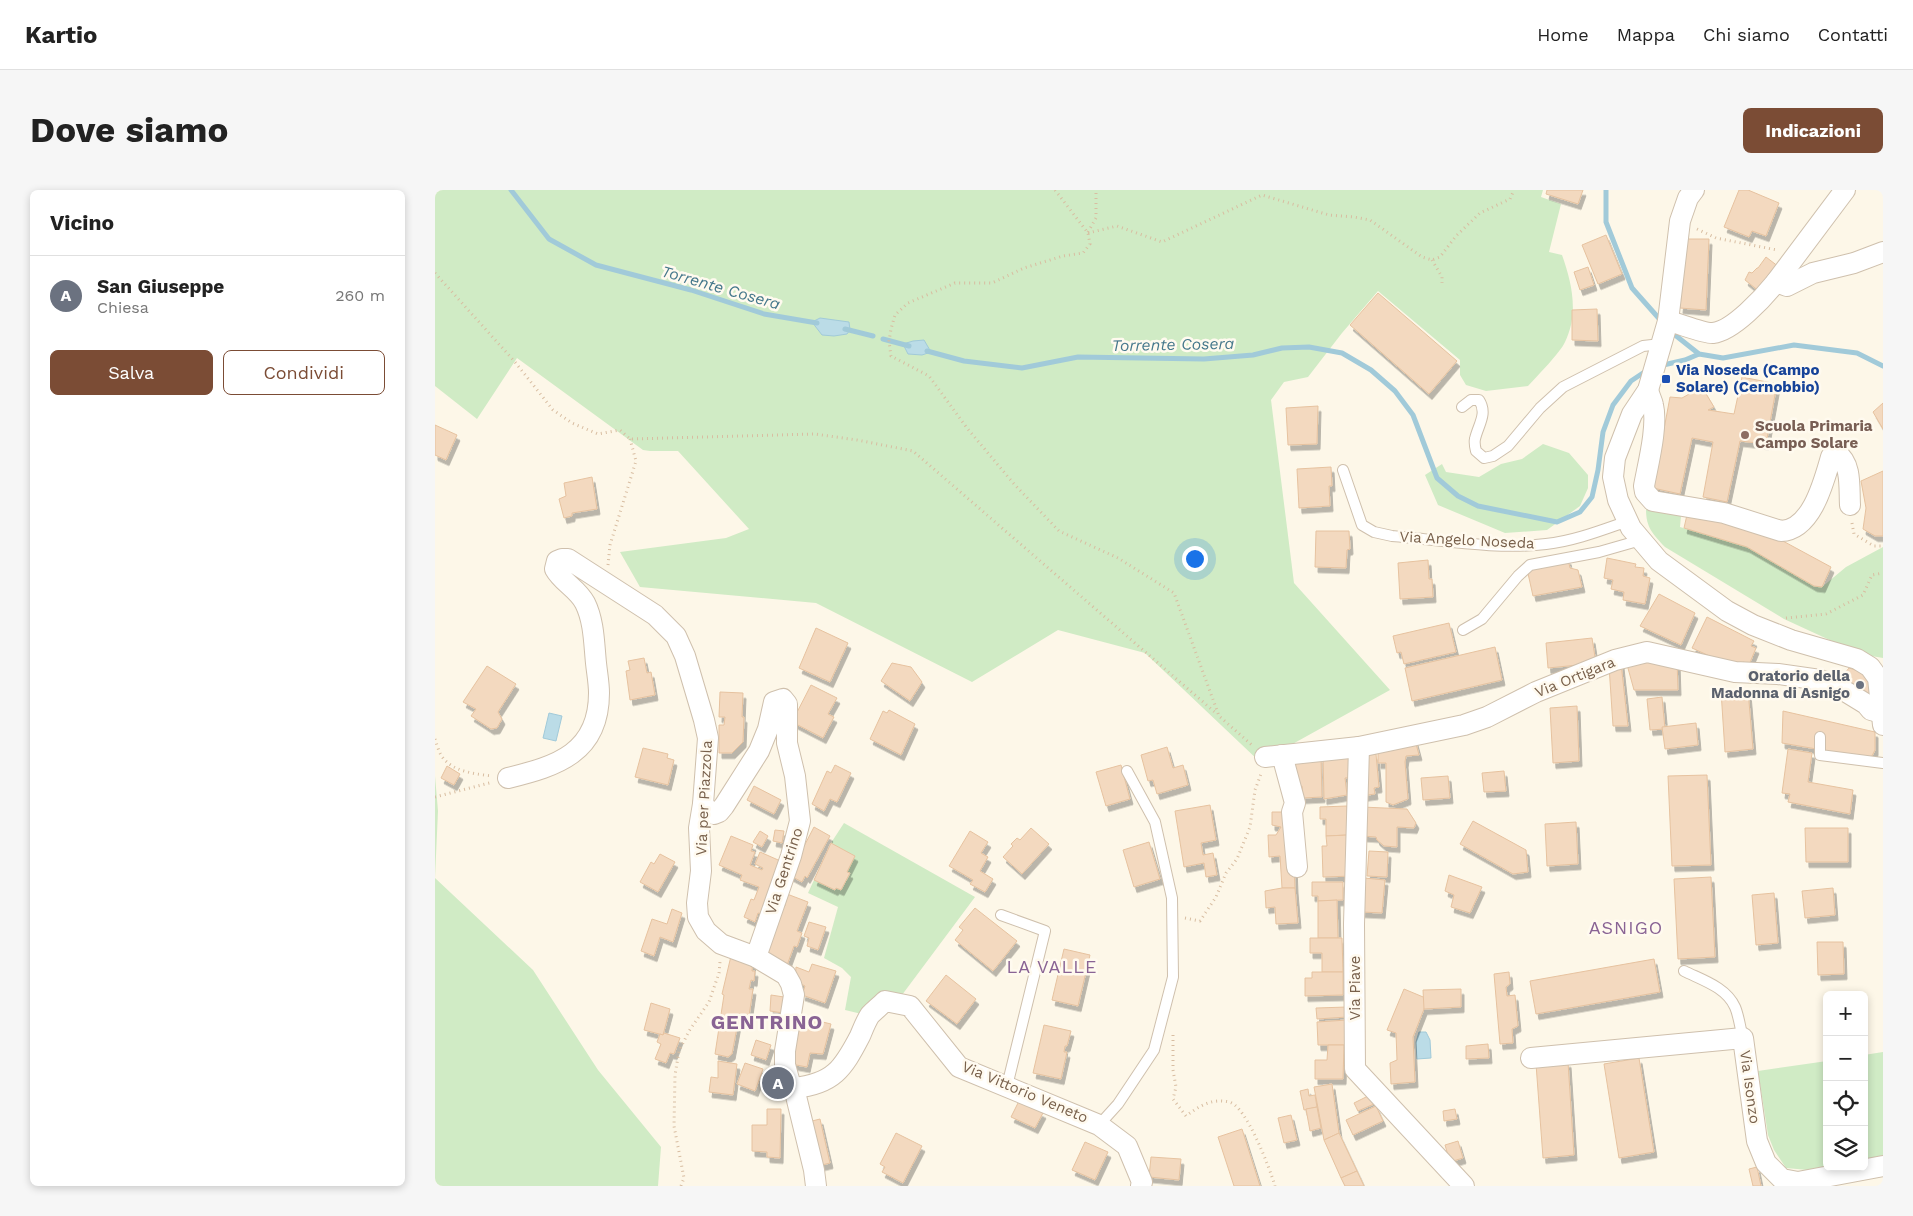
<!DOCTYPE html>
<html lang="it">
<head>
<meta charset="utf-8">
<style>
	body { margin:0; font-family:"Work Sans",sans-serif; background:#f6f6f6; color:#222 }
	.controls { position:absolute; right:15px; bottom:15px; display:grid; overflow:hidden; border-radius:8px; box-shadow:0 2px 8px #0003 }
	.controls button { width:45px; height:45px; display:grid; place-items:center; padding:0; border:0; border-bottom:1px solid #e0e0e0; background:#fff; color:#222; font:25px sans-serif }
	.you { position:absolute; left:759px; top:368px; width:18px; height:18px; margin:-12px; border:4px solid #fff; border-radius:50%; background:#1a73e8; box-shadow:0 0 0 8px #1a73e833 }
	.badge { display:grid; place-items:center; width:32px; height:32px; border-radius:50%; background:#7b4c35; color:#fff; font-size:16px; font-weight:700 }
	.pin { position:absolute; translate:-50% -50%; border:2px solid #fff; box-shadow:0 1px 5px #0006 }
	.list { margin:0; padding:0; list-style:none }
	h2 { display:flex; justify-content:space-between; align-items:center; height:65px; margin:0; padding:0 20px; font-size:21px }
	h2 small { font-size:16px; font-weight:400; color:#767676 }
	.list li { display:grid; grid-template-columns:32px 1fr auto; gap:15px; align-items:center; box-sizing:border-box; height:80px; padding:0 20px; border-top:1px solid #e0e0e0 }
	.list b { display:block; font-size:19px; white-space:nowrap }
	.list p { margin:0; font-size:16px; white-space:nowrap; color:#767676 }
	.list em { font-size:16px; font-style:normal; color:#767676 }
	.actions { display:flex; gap:10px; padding:15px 20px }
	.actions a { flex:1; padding:11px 0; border:1px solid #7b4c35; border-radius:8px; text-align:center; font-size:18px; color:#7b4c35 }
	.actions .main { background:#7b4c35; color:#fff }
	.icon { flex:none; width:28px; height:28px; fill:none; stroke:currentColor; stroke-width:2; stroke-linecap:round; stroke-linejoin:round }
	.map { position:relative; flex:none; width:1448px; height:996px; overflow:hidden; border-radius:8px }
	header { display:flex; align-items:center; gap:30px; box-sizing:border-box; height:70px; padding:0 25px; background:#fff; border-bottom:1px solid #e0e0e0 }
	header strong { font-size:24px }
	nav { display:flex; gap:28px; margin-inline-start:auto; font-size:18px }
	.intro { display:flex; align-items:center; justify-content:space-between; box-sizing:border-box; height:120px; padding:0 30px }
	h1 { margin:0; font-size:35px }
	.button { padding:12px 22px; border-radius:8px; background:#7b4c35; color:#fff; font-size:18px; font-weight:700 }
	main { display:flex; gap:30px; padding:0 30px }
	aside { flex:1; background:#fff; border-radius:8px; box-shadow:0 2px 8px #0003 }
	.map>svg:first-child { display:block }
	.green { fill:#d0ebc5 }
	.water { fill:#bbdce7; stroke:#a1cad9 }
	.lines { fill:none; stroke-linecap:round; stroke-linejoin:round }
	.stream { stroke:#a1cad9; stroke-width:5 }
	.building { fill:#f3d9bf; stroke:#e6c29f; filter:url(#shadow) }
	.service-casing { stroke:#cfc0ad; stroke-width:12 }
	.minor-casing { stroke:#cfc0ad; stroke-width:22 }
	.path { stroke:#d8bda1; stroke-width:3; stroke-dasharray:1 4; stroke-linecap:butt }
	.service { stroke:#fff; stroke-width:10 }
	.minor { stroke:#fff; stroke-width:20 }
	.transit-dot { fill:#1a4fb4; stroke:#fffaef; stroke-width:2 }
	.education-dot { fill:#8d6e63; stroke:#fffaef; stroke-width:2 }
	.worship-dot { fill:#6b7280; stroke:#fffaef; stroke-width:2 }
	.labels { text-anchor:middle; stroke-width:5; stroke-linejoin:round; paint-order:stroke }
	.transit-label { font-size:15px; font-weight:bold; fill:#164399; stroke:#fffaef; text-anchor:start }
	.education-label { font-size:15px; font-weight:bold; fill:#785e54; stroke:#fffaef; text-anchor:start }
	.street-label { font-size:15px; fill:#78604b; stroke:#fffaef }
	.worship-label { font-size:15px; font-weight:bold; fill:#5b616d; stroke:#fffaef; text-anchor:end }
	.water-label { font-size:16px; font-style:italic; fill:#44778b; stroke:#fffaef }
	.quarter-label { font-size:18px; letter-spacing:1px; fill:#896394; stroke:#fffaef }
	.district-label { font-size:20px; font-weight:bold; letter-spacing:1px; fill:#896394; stroke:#fffaef }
</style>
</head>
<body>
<header>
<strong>Kartio</strong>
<nav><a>Home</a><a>Mappa</a><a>Chi siamo</a><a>Contatti</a></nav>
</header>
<div class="intro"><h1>Dove siamo</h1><a class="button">Indicazioni</a></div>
<main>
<aside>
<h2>Vicino<small></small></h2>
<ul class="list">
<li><span class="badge" style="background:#6b7280">A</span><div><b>San Giuseppe</b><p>Chiesa</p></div><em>260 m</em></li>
</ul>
<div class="actions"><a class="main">Salva</a><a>Condividi</a></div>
</aside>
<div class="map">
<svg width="1448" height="996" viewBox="0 0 1448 996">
	<defs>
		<filter id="shadow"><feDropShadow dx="3" dy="5.5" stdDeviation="0" flood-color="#0004"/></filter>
	</defs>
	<rect width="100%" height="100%" fill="#fdf7e8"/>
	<g class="green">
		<path d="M0,0H1108L1106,7L1126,14L1114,62L1127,65C1137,93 1144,124 1130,152C1125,163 1102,186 1093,196L1051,201L1031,195L1025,185V170L943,101L907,143L873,187L849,192L836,210L859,393L955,500L825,572L710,463L623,440L537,492L381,413L205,397L185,362L291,348L314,339L243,261H215L208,260L82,168L42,229L0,196Z"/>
		<polygon points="1108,254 1134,263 1153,285 1153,298 1145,316 1112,340 1070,343 1003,315 990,285 1007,274 1011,282 1044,287 1066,274 1087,269"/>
		<path d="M1211,319L1246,326L1245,337L1312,357L1387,397L1411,377L1448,357V468L1425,464L1349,429L1230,357C1218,344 1211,338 1211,319Z"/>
		<polygon points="0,586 3,621 0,688 98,780 163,880 226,957 223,996 0,996"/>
		<polygon points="409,633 540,707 461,813 435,826 410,820 416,787 407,778 389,768 403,717 373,703 379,690 399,700 401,698 406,700 415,684 412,682 396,653"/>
		<polygon points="1448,862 1448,969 1429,971 1429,865"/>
		<polygon points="1392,871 1392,977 1373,980 1351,978 1339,960 1333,945 1323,881"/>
	</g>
	<g class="water">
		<polygon points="385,128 414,132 415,140 412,144 399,146 387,145 377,132"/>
		<polygon points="478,151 489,150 496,162 487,165 473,164 468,154"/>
		<polygon points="114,523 127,526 121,551 108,548"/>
		<polygon points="984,842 991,842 995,850 996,868 982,869 981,852"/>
	</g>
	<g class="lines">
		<g class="stream">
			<polyline points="76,0 114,49 161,75 256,100 329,124 382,133"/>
			<polyline points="1171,0 1171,32 1197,98 1228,133"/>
			<polyline points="410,139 438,146"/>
			<polyline points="1235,141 1264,164 1288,168 1359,155 1422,163 1448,176"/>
			<polyline points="448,149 474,156"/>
			<polyline points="492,161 529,171 587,178 643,167 769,169 818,165 847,158 874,157 907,163 936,180 960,201 978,225 1002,288 1023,306 1043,316 1122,332 1145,322 1157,307 1163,280 1168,242 1178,215 1196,191 1214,179"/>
			<polyline points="1224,176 1250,170 1264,164"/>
		</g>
	</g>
	<g class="building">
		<polygon points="1112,0 1148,0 1143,14 1111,4"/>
		<polygon points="1304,0 1313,0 1344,13 1331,46 1317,41 1314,47 1289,37"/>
		<polygon points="1171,45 1187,84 1163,94 1147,55"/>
		<polygon points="1251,49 1274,49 1271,120 1245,118"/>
		<polygon points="1331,67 1344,77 1325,102 1310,90 1314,82 1317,83 1322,78 1323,78"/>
		<polygon points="1153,77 1159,95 1145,100 1139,82"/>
		<polygon points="943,103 1022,171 994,204 915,135"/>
		<polygon points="1162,119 1163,151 1137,150 1137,120"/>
		<polygon points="1307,187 1342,194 1331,254 1305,251 1292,312 1268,307 1278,252 1257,248 1245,304 1218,298 1235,207 1247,208 1267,197 1279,217 1273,220 1299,224"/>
		<polygon points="1448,213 1448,239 1438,222"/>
		<polygon points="883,216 882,254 853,255 851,218"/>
		<polygon points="0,235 22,245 11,270 0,265"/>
		<polygon points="896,277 897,296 894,296 895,316 864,318 862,279"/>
		<polygon points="1448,281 1448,346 1440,346 1428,339 1431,318 1426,291"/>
		<polygon points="157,287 162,319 137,323 137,326 129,328 124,309 131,306 129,293"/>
		<polygon points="1254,316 1322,337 1396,377 1387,397 1379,396 1312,357 1249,338"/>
		<polygon points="881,341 914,341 915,359 912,360 911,378 880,377"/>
		<polygon points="1172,368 1201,374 1200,377 1209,378 1208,386 1215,388 1210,414 1188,410 1189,402 1176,399 1178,390 1169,388"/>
		<polygon points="1133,369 1135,378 1143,380 1147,397 1098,406 1092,379"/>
		<polygon points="993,370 994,389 997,389 998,407 965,409 963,373"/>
		<polygon points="1224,404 1260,423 1246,455 1205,436"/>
		<polygon points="1272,427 1319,451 1316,456 1321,458 1314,475 1308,472 1303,479 1257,458"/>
		<polygon points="1014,433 1021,462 969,474 966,462 962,463 958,446"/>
		<polygon points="381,438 413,453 395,492 364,478"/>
		<polygon points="1157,448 1160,467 1153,474 1113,478 1111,453"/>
		<polygon points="1060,457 1067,490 977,511 970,478"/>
		<polygon points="209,468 212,483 216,482 220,505 195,510 191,481 195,480 193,471"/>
		<polygon points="1242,470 1243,500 1199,500 1191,471"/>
		<polygon points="457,473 476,477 487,492 475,511 446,491"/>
		<polygon points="1186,473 1193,536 1178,536 1174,476"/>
		<polygon points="52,476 81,494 63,522 67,529 62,538 56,539 36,526 41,519 28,512"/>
		<polygon points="1414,478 1424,481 1443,499 1434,510 1404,490"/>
		<polygon points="376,495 402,508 393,524 399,527 388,548 357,532"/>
		<polygon points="1313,500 1318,559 1290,562 1286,501"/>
		<polygon points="285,502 308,503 307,527 309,527 308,552 297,563 284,563 284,535 289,535 290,527 284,527"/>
		<polygon points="1227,507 1230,539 1215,540 1212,509"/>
		<polygon points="1142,516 1144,571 1118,573 1115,518"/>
		<polygon points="454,520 480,534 466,565 435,549 448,521 452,523"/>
		<polygon points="1348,521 1440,542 1440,560 1437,566 1433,568 1347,553"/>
		<polygon points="1261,533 1263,555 1230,559 1227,537"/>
		<polygon points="980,550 984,565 971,566 970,572 973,609 958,615 951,612 951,573 943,573 943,558"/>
		<polygon points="732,557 738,578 748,575 753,595 722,604 718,590 713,591 706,565"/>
		<polygon points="208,558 233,564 232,568 239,570 233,595 200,587"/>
		<polygon points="1353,559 1377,563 1373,592 1418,600 1415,624 1353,612 1355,604 1347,603"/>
		<polygon points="941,564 944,597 939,598 940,604 926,606 925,566"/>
		<polygon points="920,566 921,587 910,588 912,605 889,609 888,567"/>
		<polygon points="856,567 886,567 887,607 868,608 867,596 859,597"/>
		<polygon points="400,575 416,583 402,612 395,609 389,621 377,614 392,581 396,583"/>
		<polygon points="686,575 695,609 671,616 661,582"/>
		<polygon points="12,576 25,584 19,595 6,588"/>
		<polygon points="1069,581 1071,601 1049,602 1047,583"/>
		<polygon points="1272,585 1276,675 1237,676 1233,586"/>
		<polygon points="1013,586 1015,608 988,610 986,588"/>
		<polygon points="319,596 346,610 339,624 312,610"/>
		<polygon points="775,615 781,650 766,653 768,665 778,663 782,685 771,687 769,673 749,677 740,621"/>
		<polygon points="912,616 913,645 891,646 891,629 885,629 885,617"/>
		<polygon points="927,617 972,619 981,633 979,638 962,637 962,657 949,656 942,650 941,647 927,646"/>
		<polygon points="837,622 857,622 860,698 847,698 845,666 834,667 833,645 841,645 846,637 837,635"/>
		<polygon points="1038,631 1091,660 1093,682 1078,684 1025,654"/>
		<polygon points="1141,632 1143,674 1112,676 1110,634"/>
		<polygon points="379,637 395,646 372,688 370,686 367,692 354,685"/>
		<polygon points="596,638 614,654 587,684 568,667 578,656 576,654 582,648 585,650"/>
		<polygon points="1370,638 1413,638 1413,672 1371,672"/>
		<polygon points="340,640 349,641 347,653 338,651"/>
		<polygon points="325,641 333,646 327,657 318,652"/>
		<polygon points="535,641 553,652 546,663 553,667 545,681 558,689 550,702 535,694 538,690 514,676"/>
		<polygon points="913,645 918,686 888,687 887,656 892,656 891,646"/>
		<polygon points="296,646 318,655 316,661 320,662 315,675 327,680 328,678 320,674 325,662 350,673 330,725 323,723 320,732 309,727 316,709 319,710 324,697 305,690 307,685 284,675"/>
		<polygon points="714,652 725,689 699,697 688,660"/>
		<polygon points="396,653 420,666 412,682 415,683 406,700 401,698 400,700 379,690"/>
		<polygon points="934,661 953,662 952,687 932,686"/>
		<polygon points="225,664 240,672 223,702 205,692 216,672 219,674"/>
		<polygon points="1014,685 1047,697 1035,723 1016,717 1019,705 1010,701"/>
		<polygon points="1276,687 1280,767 1243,769 1239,689"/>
		<polygon points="929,688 950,690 947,723 927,722"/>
		<polygon points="877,692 908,692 908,710 883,711 883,706 877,706"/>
		<polygon points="847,698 860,698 863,733 841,734 840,717 831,718 830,701"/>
		<polygon points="1398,698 1400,725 1370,728 1367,701"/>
		<polygon points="1339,703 1343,753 1321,755 1317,705"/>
		<polygon points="352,704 373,712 362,741 367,743 362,757 359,756 351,778 326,767 343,713 350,716"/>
		<polygon points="902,710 903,748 883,748 883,711"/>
		<polygon points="540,718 582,751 558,781 520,750 528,740 524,737"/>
		<polygon points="237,719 247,723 238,752 225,747 219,766 206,761 217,729 232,734"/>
		<polygon points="374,732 391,737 383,760 372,756 374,748 369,746"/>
		<polygon points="875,748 907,748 908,782 887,782 887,763 875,763"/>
		<polygon points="1382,752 1408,752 1409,784 1383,785"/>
		<polygon points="629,759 655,765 643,816 617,810"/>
		<polygon points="296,766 318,769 317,781 320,781 319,791 316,790 314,799 318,799 313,833 303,832 297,864 293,867 280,864 289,805 287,804"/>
		<polygon points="1219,769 1225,802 1101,824 1095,791"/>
		<polygon points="377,774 401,781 390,813 367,805 370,796 360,791 361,777 374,782"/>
		<polygon points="877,782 908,782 908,805 870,806 870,788 877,788"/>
		<polygon points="1074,782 1075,794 1071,797 1072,806 1080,805 1083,836 1077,839 1078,853 1065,854 1059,784"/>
		<polygon points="511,785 541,809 522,834 491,811"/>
		<polygon points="969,799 993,809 978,847 980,892 956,894 955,873 962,870 961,843 952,840"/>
		<polygon points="1026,799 1026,817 989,819 988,800"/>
		<polygon points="336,805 349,807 348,823 335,821"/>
		<polygon points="216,813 235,819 228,845 209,840"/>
		<polygon points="912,817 912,827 882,829 881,818"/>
		<polygon points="367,827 396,834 388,864 375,863 372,877 356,874"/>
		<polygon points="912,830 913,853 909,855 883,855 882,832"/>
		<polygon points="609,835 636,841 632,856 630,856 629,862 632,862 626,889 598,883"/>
		<polygon points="229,843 245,848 239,864 235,863 231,873 220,869 226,854 222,852 225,844 228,845"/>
		<polygon points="321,850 336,855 331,870 316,865"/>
		<polygon points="1053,854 1054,868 1031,869 1031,856"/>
		<polygon points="893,855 909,855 908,889 880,889 880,870 892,870"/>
		<polygon points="1204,868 1219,962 1184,968 1169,874"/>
		<polygon points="283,871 302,874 298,905 274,902 276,887 283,888"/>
		<polygon points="1133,872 1139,965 1108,968 1101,874"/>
		<polygon points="310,873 328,879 320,901 302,894"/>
		<polygon points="897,894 904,943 889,950 879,897"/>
		<polygon points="873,899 874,906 880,905 882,917 869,920 865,901"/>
		<polygon points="935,905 939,914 923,921 919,913"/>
		<polygon points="584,911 608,923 600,938 576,927"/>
		<polygon points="941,916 948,931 918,945 911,930"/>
		<polygon points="882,917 886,938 875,941 871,919"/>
		<polygon points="332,919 346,919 345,968 332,967 332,962 317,961 317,935 332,935"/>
		<polygon points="1020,919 1022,929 1009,931 1008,921"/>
		<polygon points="856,925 862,950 849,953 843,928"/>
		<polygon points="385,929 395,973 383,976 373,932"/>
		<polygon points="807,939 825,996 799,996 783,947"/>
		<polygon points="461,943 487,956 468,993 447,982 450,977 445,974"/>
		<polygon points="904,943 922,981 906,988 889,950"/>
		<polygon points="1023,951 1028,968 1015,972 1010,955"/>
		<polygon points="650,952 673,962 660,990 637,980"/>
		<polygon points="716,967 746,969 744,990 714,987"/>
		<polygon points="1322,977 1326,996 1318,996 1314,979"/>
		<polygon points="922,981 929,996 910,996 906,988"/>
	</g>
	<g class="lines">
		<defs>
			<g id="service">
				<path d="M1027,217L1036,210H1044C1053,224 1043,235 1040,249C1039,253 1040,257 1041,261L1049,268L1058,266L1073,256L1105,218L1128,197L1208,156L1226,154"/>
				<path d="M908,280L927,335L939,342L957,346C1006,350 1063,360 1111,354C1139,351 1167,340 1193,331"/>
				<polyline points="1028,440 1047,429 1083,386 1095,375 1164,362 1206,350"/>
				<polyline points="1385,547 1385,565 1448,573"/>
				<polyline points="566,725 610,741 572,896"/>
				<path d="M1249,781C1267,790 1291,797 1300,817C1304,826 1305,838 1308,848"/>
				<polyline points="664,935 683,914 719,860 738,787 737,708 720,632 692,581"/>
			</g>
			<g id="minor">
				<polyline points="1259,0 1253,8 1245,31 1233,131 1213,200 1197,224 1180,268 1178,287 1183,310 1196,338 1224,371 1292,421 1318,435 1356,450 1422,469 1435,477 1443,488 1448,535"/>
				<polyline points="1341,92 1410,0"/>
				<path d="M1233,131C1243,133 1270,144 1278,143C1298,141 1329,107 1341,92L1352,96L1378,83L1419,73L1448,62"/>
				<path d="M1213,200C1214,205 1217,210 1218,215C1223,236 1213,274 1209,296L1210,302L1218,311L1289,323L1346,341C1377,340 1389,291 1396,267L1402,264C1417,273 1414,299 1415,315"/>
				<polyline points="924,557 919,734 920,879 1029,996"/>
				<polyline points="847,565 860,613 857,622 862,677"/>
				<polyline points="830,567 924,557 1029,535 1052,527 1101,502 1180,470 1212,462 1300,482 1343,484 1385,490 1400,495 1431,514 1436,520 1447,523"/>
				<path d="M73,588C122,576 164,563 164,503C164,493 162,483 161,473C159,453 159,431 150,413C143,399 127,392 120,379L122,371L127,369H133L220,425L241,446L250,466L269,530L273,548L268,614L264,638L266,681L262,713L263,727L271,741L286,754L321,767L351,785L356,794L359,805L350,861V875L355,893L359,898L379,980L381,996"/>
				<polyline points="268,614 272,619 279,624 284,622 289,616 324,561 333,539 339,512 348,509 352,514 352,553 360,586 365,631 356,666 321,767"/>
				<polyline points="1096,868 1308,848 1322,951 1331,973 1347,989 1363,992 1448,976"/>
				<path d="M359,898C398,894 408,879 425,846C428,839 431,831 435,825C440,820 445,816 450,811L475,816L524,877L664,935L692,956L707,992L706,996"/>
			</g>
		</defs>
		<use href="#service" class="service-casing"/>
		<use href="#minor" class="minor-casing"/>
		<g class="path">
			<polyline points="620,0 653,43 655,54 648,63 628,66 589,78 557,93 520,93 473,113 460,125 456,139 454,151 456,166 494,186 532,238 579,294 624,341 683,368 739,403 784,526 818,556"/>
			<polyline points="1262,39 1281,48 1342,60"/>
			<polyline points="653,42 661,28 661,0"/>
			<polyline points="653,43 682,36 727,52 827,5 894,25 919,27 935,30 987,67 997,70 1005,67 1021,46 1045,23 1075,9 1079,0"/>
			<polyline points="997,70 1007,87 1007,93"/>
			<polyline points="0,83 80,172 118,220 137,233 163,244 185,240 195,249 380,244 422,250 478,261 782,524"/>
			<polyline points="1417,333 1419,344 1439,356 1448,356"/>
			<polyline points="173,375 175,355 201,271 195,249"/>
			<polyline points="1351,428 1391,424 1428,405 1437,385 1448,383"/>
			<path d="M0,549C2,555 4,563 8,568C19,582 41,584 57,586"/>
			<polyline points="0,607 58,592"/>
			<polyline points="750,728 765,731 781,707 791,683 802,669 815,637 820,600 826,584"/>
			<path d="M738,845V880L741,897L738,909L751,926C764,916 777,908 794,912C811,915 835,979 840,996"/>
			<polyline points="246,996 249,988 239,936 240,885 244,861 254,841 274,812 284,783 285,772"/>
		</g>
		<use href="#service" class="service"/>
		<use href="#minor" class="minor"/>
	</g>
	<rect class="transit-dot" x="1226" y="184" width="10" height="10" rx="2.5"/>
	<circle class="education-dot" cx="1310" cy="245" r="5"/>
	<circle class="worship-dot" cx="1425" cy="495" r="5"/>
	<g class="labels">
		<g class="transit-label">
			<text x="1241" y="185">Via Noseda (Campo<tspan x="1241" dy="17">Solare) (Cernobbio)</tspan></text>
		</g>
		<g class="education-label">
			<text x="1320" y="241">Scuola Primaria<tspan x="1320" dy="17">Campo Solare</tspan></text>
		</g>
		<g class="street-label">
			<text transform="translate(1032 350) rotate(3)" y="5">Via Angelo Noseda</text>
			<text transform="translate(1140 487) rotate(-22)" y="5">Via Ortigara</text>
			<text transform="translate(269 608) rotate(-87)" y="5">Via per Piazzola</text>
			<text transform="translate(349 681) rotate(-72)" y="5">Via Gentrino</text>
			<text transform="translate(920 798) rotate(-90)" y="5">Via Piave</text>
			<text transform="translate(1315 897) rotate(82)" y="5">Via Isonzo</text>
			<text transform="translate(590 902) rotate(23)" y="5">Via Vittorio Veneto</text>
		</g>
		<g class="worship-label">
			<text x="1415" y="491">Oratorio della<tspan x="1415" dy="17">Madonna di Asnigo</tspan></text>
		</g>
		<g class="water-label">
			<text transform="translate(286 97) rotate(16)" y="6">Torrente Cosera</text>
			<text transform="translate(738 154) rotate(-1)" y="6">Torrente Cosera</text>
		</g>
		<g class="quarter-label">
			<text x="1191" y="744">ASNIGO</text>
			<text x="617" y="783">LA VALLE</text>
		</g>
		<g class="district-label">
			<text x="332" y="839">GENTRINO</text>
		</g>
	</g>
</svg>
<div class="controls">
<button>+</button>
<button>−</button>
<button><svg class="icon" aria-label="locate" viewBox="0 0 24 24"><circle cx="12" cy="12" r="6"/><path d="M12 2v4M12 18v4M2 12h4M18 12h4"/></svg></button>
<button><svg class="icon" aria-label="layers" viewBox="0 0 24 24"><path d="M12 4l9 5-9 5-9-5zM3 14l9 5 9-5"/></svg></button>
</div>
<div class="you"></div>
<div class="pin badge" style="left:343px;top:893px;background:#6b7280">A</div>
</div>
</main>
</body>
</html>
